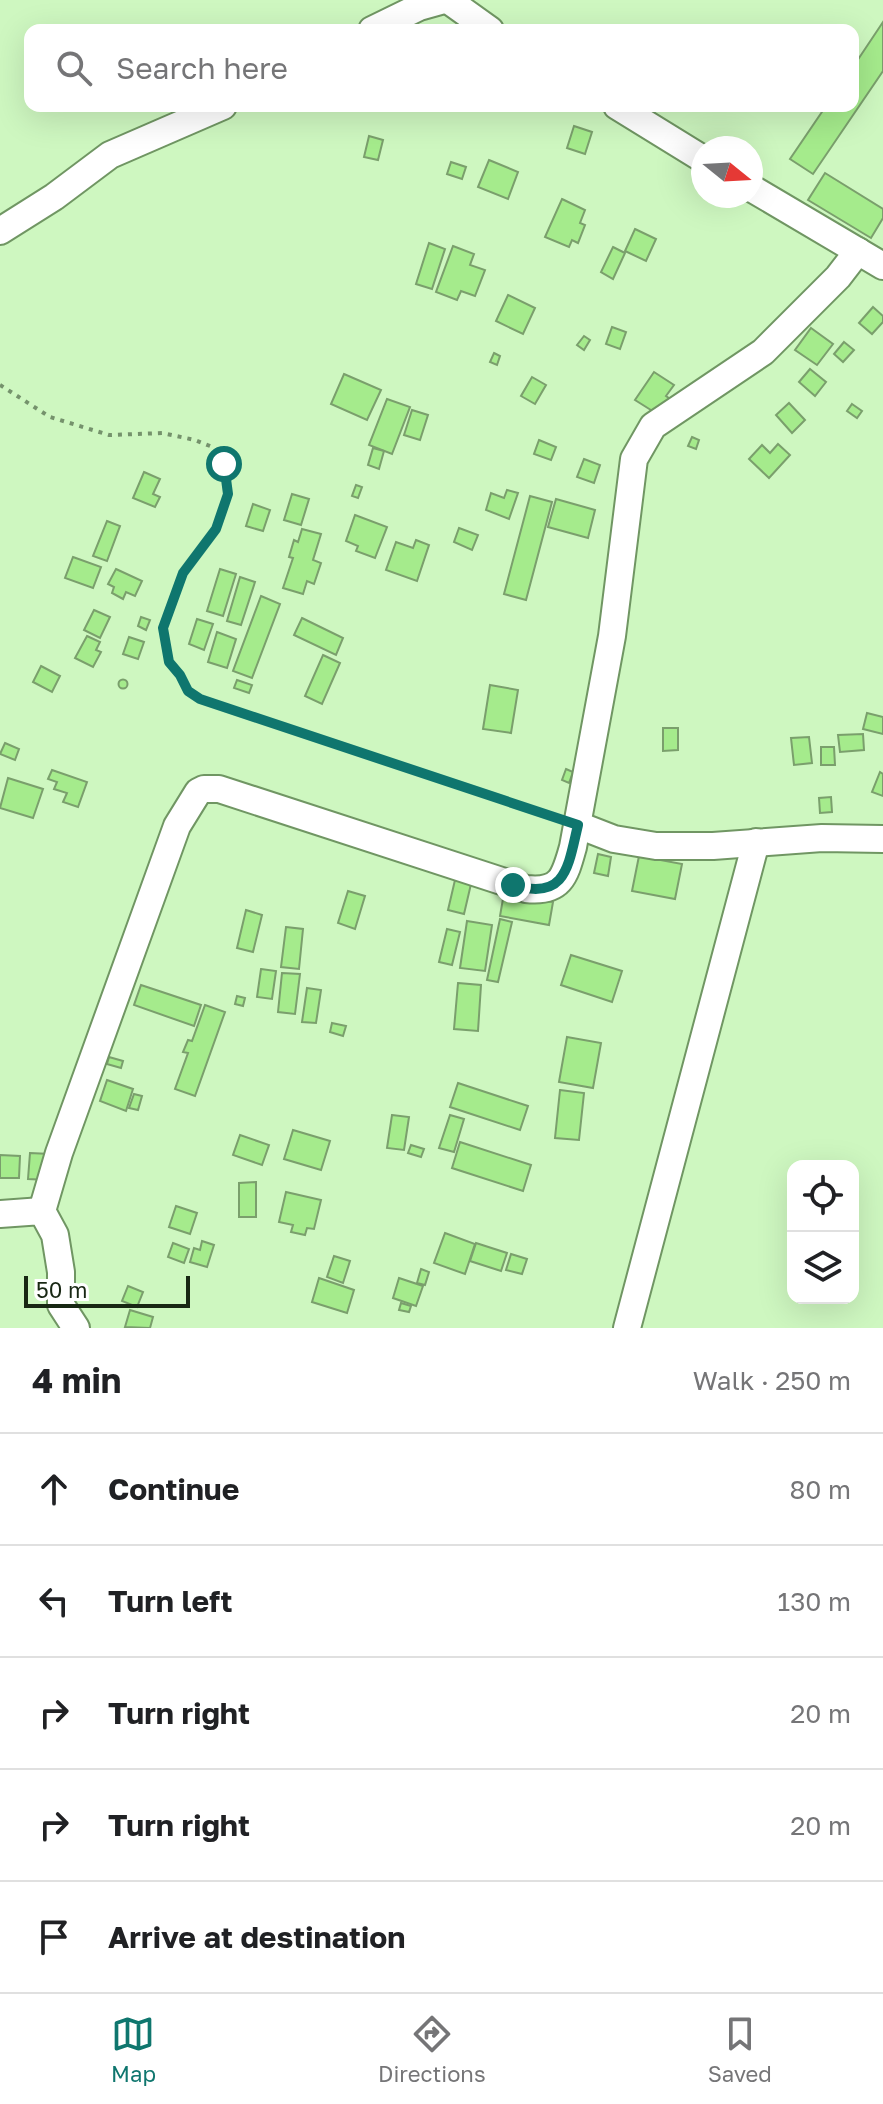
<!DOCTYPE html>
<html lang="en">
<head>
<meta charset="utf-8">
<style>
	body { margin:0; font-family:"Golos Text",sans-serif; background:#f2f2f2; color:#202124 }
	.controls { position:absolute; right:24px; bottom:24px; display:grid; overflow:hidden; border-radius:16px; box-shadow:0 8px 32px #0002 }
	.controls button { width:72px; height:72px; display:grid; place-items:center; padding:0; border:0; border-bottom:2px solid #e0e0e0; background:#fff; color:#202124; font:40px sans-serif }
	.compass { position:absolute; left:691px; top:136px; width:72px; height:72px; border-radius:50%; background:#fff; box-shadow:0 8px 32px #0002; rotate:108deg }
	.scale { position:absolute; left:24px; bottom:20px; width:166px; box-sizing:border-box; padding-left:8px; border:4px solid #182713; border-top:0; font-size:22px; line-height:28px; white-space:nowrap; color:#182713; -webkit-text-stroke:6px #fff; paint-order:stroke }
	.stop { position:absolute; width:24px; height:24px; margin:-18px; border:6px solid #0f766e; border-radius:50%; background:#fff }
	.stop.end { background:#0f766e; border-color:#fff; box-shadow:0 2px 8px #0008 }
	.list { margin:0; padding:0; list-style:none }
	h2 { display:flex; justify-content:space-between; align-items:center; height:104px; margin:0; padding:0 32px; font-size:34px }
	h2 small { font-size:26px; font-weight:400; color:#757577 }
	.list li { display:grid; grid-template-columns:52px 1fr auto; gap:24px; align-items:center; box-sizing:border-box; height:112px; padding:0 32px; border-top:2px solid #e0e0e0 }
	.list b { display:block; font-size:30px; white-space:nowrap }
	.list em { font-size:26px; font-style:normal; color:#757577 }
	.icon { flex:none; width:44px; height:44px; fill:none; stroke:currentColor; stroke-width:2; stroke-linecap:round; stroke-linejoin:round }
	.map { position:relative; flex:none; width:883px; height:1328px; overflow:hidden }
	.search { position:absolute; background:#fff; box-shadow:0 8px 32px #0002; left:24px; right:24px; top:24px; height:88px; display:flex; align-items:center; gap:20px; box-sizing:border-box; padding:0 28px; border-radius:16px; color:#757577; font-size:30px }
	.sheet { height:664px; background:#fff }
	nav { display:flex; justify-content:space-around; align-items:center; box-sizing:border-box; height:112px; border-top:2px solid #e0e0e0; background:#fff; font-size:22px; color:#757577 }
	nav a { display:grid; justify-items:center; gap:4px }
	nav .on { color:#0f766e }
	.map>svg:first-child { display:block }
	.building { fill:#a5eb8c; stroke:#7a9f6c; stroke-width:2 }
	.lines { fill:none; stroke-linecap:round; stroke-linejoin:round }
	.minor-casing { stroke:#709663; stroke-width:30 }
	.path { stroke:#75926c; stroke-width:4; stroke-dasharray:4 6; stroke-linecap:butt }
	.minor { stroke:#fff; stroke-width:26 }
	.route { stroke:#0f766e; stroke-width:10 }
</style>
</head>
<body>
<div class="map">
<svg width="883" height="1328" viewBox="0 0 883 1328">
	<rect width="100%" height="100%" fill="#cef7c0"/>
	<g class="building">
		<polygon points="883,22 883,71 813,174 790,159 826,106 853,106 853,67"/>
		<polygon points="574,126 592,132 585,154 567,148"/>
		<polygon points="369,136 383,140 378,160 364,157"/>
		<polygon points="489,160 518,172 508,199 478,187"/>
		<polygon points="451,162 466,167 462,179 447,174"/>
		<polygon points="825,173 883,209 883,218 871,238 808,200"/>
		<polygon points="562,199 585,210 580,223 585,225 578,243 572,240 569,247 545,237"/>
		<polygon points="635,229 656,239 646,261 625,251"/>
		<polygon points="429,243 445,249 432,289 416,284"/>
		<polygon points="453,246 474,254 470,265 485,270 475,296 461,291 457,300 436,292"/>
		<polygon points="613,247 625,253 613,279 601,272"/>
		<polygon points="508,295 535,308 523,334 496,321"/>
		<polygon points="873,307 883,316 883,322 872,334 859,323"/>
		<polygon points="612,327 626,332 620,349 606,344"/>
		<polygon points="811,328 833,344 817,365 795,350"/>
		<polygon points="584,336 590,340 584,350 577,345"/>
		<polygon points="844,342 854,350 843,362 834,354"/>
		<polygon points="494,353 500,356 497,365 490,362"/>
		<polygon points="810,369 826,382 815,396 799,382"/>
		<polygon points="654,372 674,385 666,396 673,401 662,417 635,400"/>
		<polygon points="344,374 381,390 367,420 331,404"/>
		<polygon points="532,377 546,385 535,404 521,396"/>
		<polygon points="387,399 410,407 392,454 369,445"/>
		<polygon points="789,403 805,420 792,433 776,415"/>
		<polygon points="852,404 862,411 857,418 847,411"/>
		<polygon points="412,410 428,415 420,440 404,435"/>
		<polygon points="692,437 699,440 696,449 688,446"/>
		<polygon points="539,440 556,447 551,460 534,454"/>
		<polygon points="778,444 790,455 769,478 749,459 762,445 770,453"/>
		<polygon points="373,448 384,451 379,469 368,465"/>
		<polygon points="584,459 600,465 594,483 577,477"/>
		<polygon points="144,472 160,479 153,494 160,497 155,507 133,498"/>
		<polygon points="356,485 362,487 358,498 352,496"/>
		<polygon points="507,490 518,493 509,519 486,510 491,493 504,498"/>
		<polygon points="292,494 309,499 301,525 284,520"/>
		<polygon points="530,496 552,502 526,600 504,594"/>
		<polygon points="556,499 595,510 588,538 548,527"/>
		<polygon points="253,504 270,510 263,531 246,526"/>
		<polygon points="355,515 387,527 375,558 356,551 358,546 346,541"/>
		<polygon points="107,521 120,526 107,561 93,556"/>
		<polygon points="459,528 478,535 472,550 454,542"/>
		<polygon points="302,529 321,534 313,560 321,563 314,584 307,581 303,594 283,588 293,558 289,557 294,540 298,542"/>
		<polygon points="416,540 429,545 417,581 386,570 396,542 413,548"/>
		<polygon points="73,557 101,567 93,588 65,578"/>
		<polygon points="116,569 142,581 135,596 126,592 123,599 112,593 114,587 108,584"/>
		<polygon points="220,569 236,574 223,616 207,611"/>
		<polygon points="240,577 255,582 241,625 227,621"/>
		<polygon points="261,596 280,604 252,678 233,671"/>
		<polygon points="94,610 110,617 100,638 84,630"/>
		<polygon points="141,617 150,620 146,630 138,626"/>
		<polygon points="302,618 343,638 336,655 294,635"/>
		<polygon points="197,619 213,624 204,650 189,644"/>
		<polygon points="217,632 236,639 227,668 208,662"/>
		<polygon points="87,636 100,642 96,650 101,652 93,667 75,658"/>
		<polygon points="129,637 144,642 138,659 123,654"/>
		<polygon points="323,655 340,663 322,704 305,696"/>
		<polygon points="41,666 60,676 52,692 33,682"/>
		<circle cx="123" cy="684" r="4.5"/>
		<polygon points="237,680 252,685 249,693 234,688"/>
		<polygon points="490,685 518,690 511,733 483,729"/>
		<polygon points="867,713 883,717 883,734 863,729"/>
		<polygon points="663,728 678,728 678,750 663,751"/>
		<polygon points="863,734 864,750 840,752 838,735"/>
		<polygon points="809,737 812,763 794,765 791,738"/>
		<polygon points="5,743 19,749 15,760 0,754"/>
		<polygon points="821,747 834,747 835,765 821,765"/>
		<polygon points="566,769 573,772 569,783 562,780"/>
		<polygon points="52,770 87,782 78,807 63,802 67,793 54,789 57,782 48,779"/>
		<polygon points="880,772 883,774 883,796 872,792"/>
		<polygon points="8,778 43,789 33,818 0,808"/>
		<polygon points="831,797 832,812 820,813 819,798"/>
		<polygon points="598,854 611,857 608,876 594,873"/>
		<polygon points="639,856 682,864 675,899 632,891"/>
		<polygon points="455,880 471,884 464,914 448,910"/>
		<polygon points="348,891 365,896 355,929 338,923"/>
		<polygon points="504,893 553,902 549,925 500,916"/>
		<polygon points="246,910 262,915 253,952 237,948"/>
		<polygon points="500,919 512,922 498,982 487,980"/>
		<polygon points="467,921 492,925 485,971 460,968"/>
		<polygon points="286,927 303,929 299,969 281,967"/>
		<polygon points="447,929 460,932 452,965 439,962"/>
		<polygon points="571,955 622,971 612,1002 561,985"/>
		<polygon points="261,969 276,971 272,999 257,997"/>
		<polygon points="282,973 300,974 295,1014 278,1012"/>
		<polygon points="458,983 481,985 478,1031 454,1029"/>
		<polygon points="141,985 201,1005 194,1026 134,1005"/>
		<polygon points="307,988 321,990 316,1023 302,1022"/>
		<polygon points="237,996 245,998 243,1006 235,1004"/>
		<polygon points="205,1005 225,1012 195,1096 175,1089 188,1053 183,1052 188,1040 192,1041"/>
		<polygon points="332,1023 346,1026 343,1036 330,1032"/>
		<polygon points="567,1037 601,1043 593,1088 559,1082"/>
		<polygon points="109,1057 123,1061 121,1068 107,1064"/>
		<polygon points="107,1080 133,1089 126,1111 100,1101"/>
		<polygon points="458,1083 528,1106 520,1130 450,1107"/>
		<polygon points="560,1090 584,1093 579,1140 555,1138"/>
		<polygon points="134,1094 142,1096 138,1110 129,1108"/>
		<polygon points="392,1115 409,1117 404,1150 387,1148"/>
		<polygon points="450,1115 464,1119 454,1152 439,1148"/>
		<polygon points="293,1130 330,1141 321,1170 284,1159"/>
		<polygon points="240,1135 269,1145 262,1165 233,1155"/>
		<polygon points="460,1142 531,1165 523,1191 452,1168"/>
		<polygon points="411,1145 424,1149 421,1157 408,1153"/>
		<polygon points="30,1153 50,1154 48,1180 28,1179"/>
		<polygon points="0,1155 20,1156 19,1178 0,1178"/>
		<polygon points="256,1182 256,1217 239,1217 239,1183"/>
		<polygon points="286,1192 321,1200 314,1229 307,1228 305,1235 291,1232 293,1225 279,1222"/>
		<polygon points="176,1206 197,1213 190,1234 169,1227"/>
		<polygon points="445,1233 475,1244 465,1274 434,1263"/>
		<polygon points="202,1241 214,1245 207,1267 190,1262 194,1248 200,1250"/>
		<polygon points="173,1243 189,1249 184,1263 168,1257"/>
		<polygon points="476,1243 507,1253 501,1271 470,1261"/>
		<polygon points="511,1254 527,1259 522,1274 506,1270"/>
		<polygon points="334,1256 350,1261 343,1283 327,1277"/>
		<polygon points="421,1269 429,1272 425,1285 417,1283"/>
		<polygon points="319,1278 354,1290 347,1313 312,1302"/>
		<polygon points="399,1278 423,1286 416,1306 393,1298"/>
		<polygon points="128,1286 143,1292 137,1307 122,1301"/>
		<polygon points="401,1303 411,1306 409,1312 399,1310"/>
		<polygon points="130,1310 153,1317 150,1328 125,1327"/>
	</g>
	<g class="lines">
		<defs>
			<g id="minor">
				<polyline points="448,0 490,30"/>
				<polyline points="372,30 419,7 444,0"/>
				<polyline points="617,106 703,159"/>
				<polyline points="751,188 883,266"/>
				<polyline points="0,231 54,197 110,155 223,106"/>
				<polyline points="578,825 614,839 656,846 713,846 822,838 883,839"/>
				<path d="M42,1211L59,1153L177,826L198,792L204,789H219L526,889C561,893 565,876 573,847L612,636L634,459L653,426L763,352L838,277L858,251"/>
				<polyline points="0,1214 42,1211 55,1235 61,1272 61,1305 76,1328"/>
				<polyline points="627,1328 756,842"/>
			</g>
		</defs>
		<use href="#minor" class="minor-casing"/>
		<polyline class="path" points="0,385 50,417 109,435 162,433 195,440 215,448 224,464 228,494 216,529 183,573 163,628 169,662 180,675 188,691 200,699 556,818"/>
		<use href="#minor" class="minor"/>
	</g>
	<g class="lines">
		<path class="route" d="M224,464L228,494L216,529L183,573L163,628L169,662L180,675L188,691L200,699L578,825C568,867 566,901 513,885"/>
	</g>
</svg>
<div class="controls">
<button><svg class="icon" aria-label="locate" viewBox="0 0 24 24"><circle cx="12" cy="12" r="6"/><path d="M12 2v4M12 18v4M2 12h4M18 12h4"/></svg></button>
<button><svg class="icon" aria-label="layers" viewBox="0 0 24 24"><path d="M12 4l9 5-9 5-9-5zM3 14l9 5 9-5"/></svg></button>
</div>
<svg class="compass" viewBox="-18 -18 36 36"><path d="M0-13l5 13h-10z" fill="#e53935"/><path d="M0 13l5-13h-10z" fill="#757577"/></svg>
<div class="scale">50 m</div>
<div class="stop" style="left:224px;top:464px"></div>
<div class="stop end" style="left:513px;top:885px"></div>
<div class="search"><svg class="icon" aria-label="search" viewBox="0 0 24 24"><circle cx="10" cy="10" r="6"/><path d="M15 15l6 6"/></svg>Search here</div>
</div>
<section class="sheet">
<h2>4 min<small>Walk · 250 m</small></h2>
<ul class="list">
<li><svg class="icon" aria-label="ahead" viewBox="0 0 24 24"><path d="M12 20V5M6 11l6-6 6 6"/></svg><div><b>Continue</b></div><em>80 m</em></li>
<li><svg class="icon" aria-label="left" viewBox="0 0 24 24"><path d="M17 20v-9H6M10 6l-5 5 5 5"/></svg><div><b>Turn left</b></div><em>130 m</em></li>
<li><svg class="icon" aria-label="right" viewBox="0 0 24 24"><path d="M7 20v-9h11M14 6l5 5-5 5"/></svg><div><b>Turn right</b></div><em>20 m</em></li>
<li><svg class="icon" aria-label="right" viewBox="0 0 24 24"><path d="M7 20v-9h11M14 6l5 5-5 5"/></svg><div><b>Turn right</b></div><em>20 m</em></li>
<li><svg class="icon" aria-label="arrive" viewBox="0 0 24 24"><path d="M6 21V4h12l-3 4 3 4H6"/></svg><div><b>Arrive at destination</b></div></li>
</ul>
</section>
<nav>
<a class="on"><svg class="icon" aria-label="map" viewBox="0 0 24 24"><path d="M3 6l6-2 6 2 6-2v14l-6 2-6-2-6 2zM9 4v14M15 6v14"/></svg>Map</a>
<a><svg class="icon" aria-label="directions" viewBox="0 0 24 24"><path d="M12 3l9 9-9 9-9-9zM9 14v-3h6M13 9l2 2-2 2"/></svg>Directions</a>
<a><svg class="icon" aria-label="saved" viewBox="0 0 24 24"><path d="M7 4h10v16l-5-4-5 4z"/></svg>Saved</a>
</nav>
</body>
</html>
